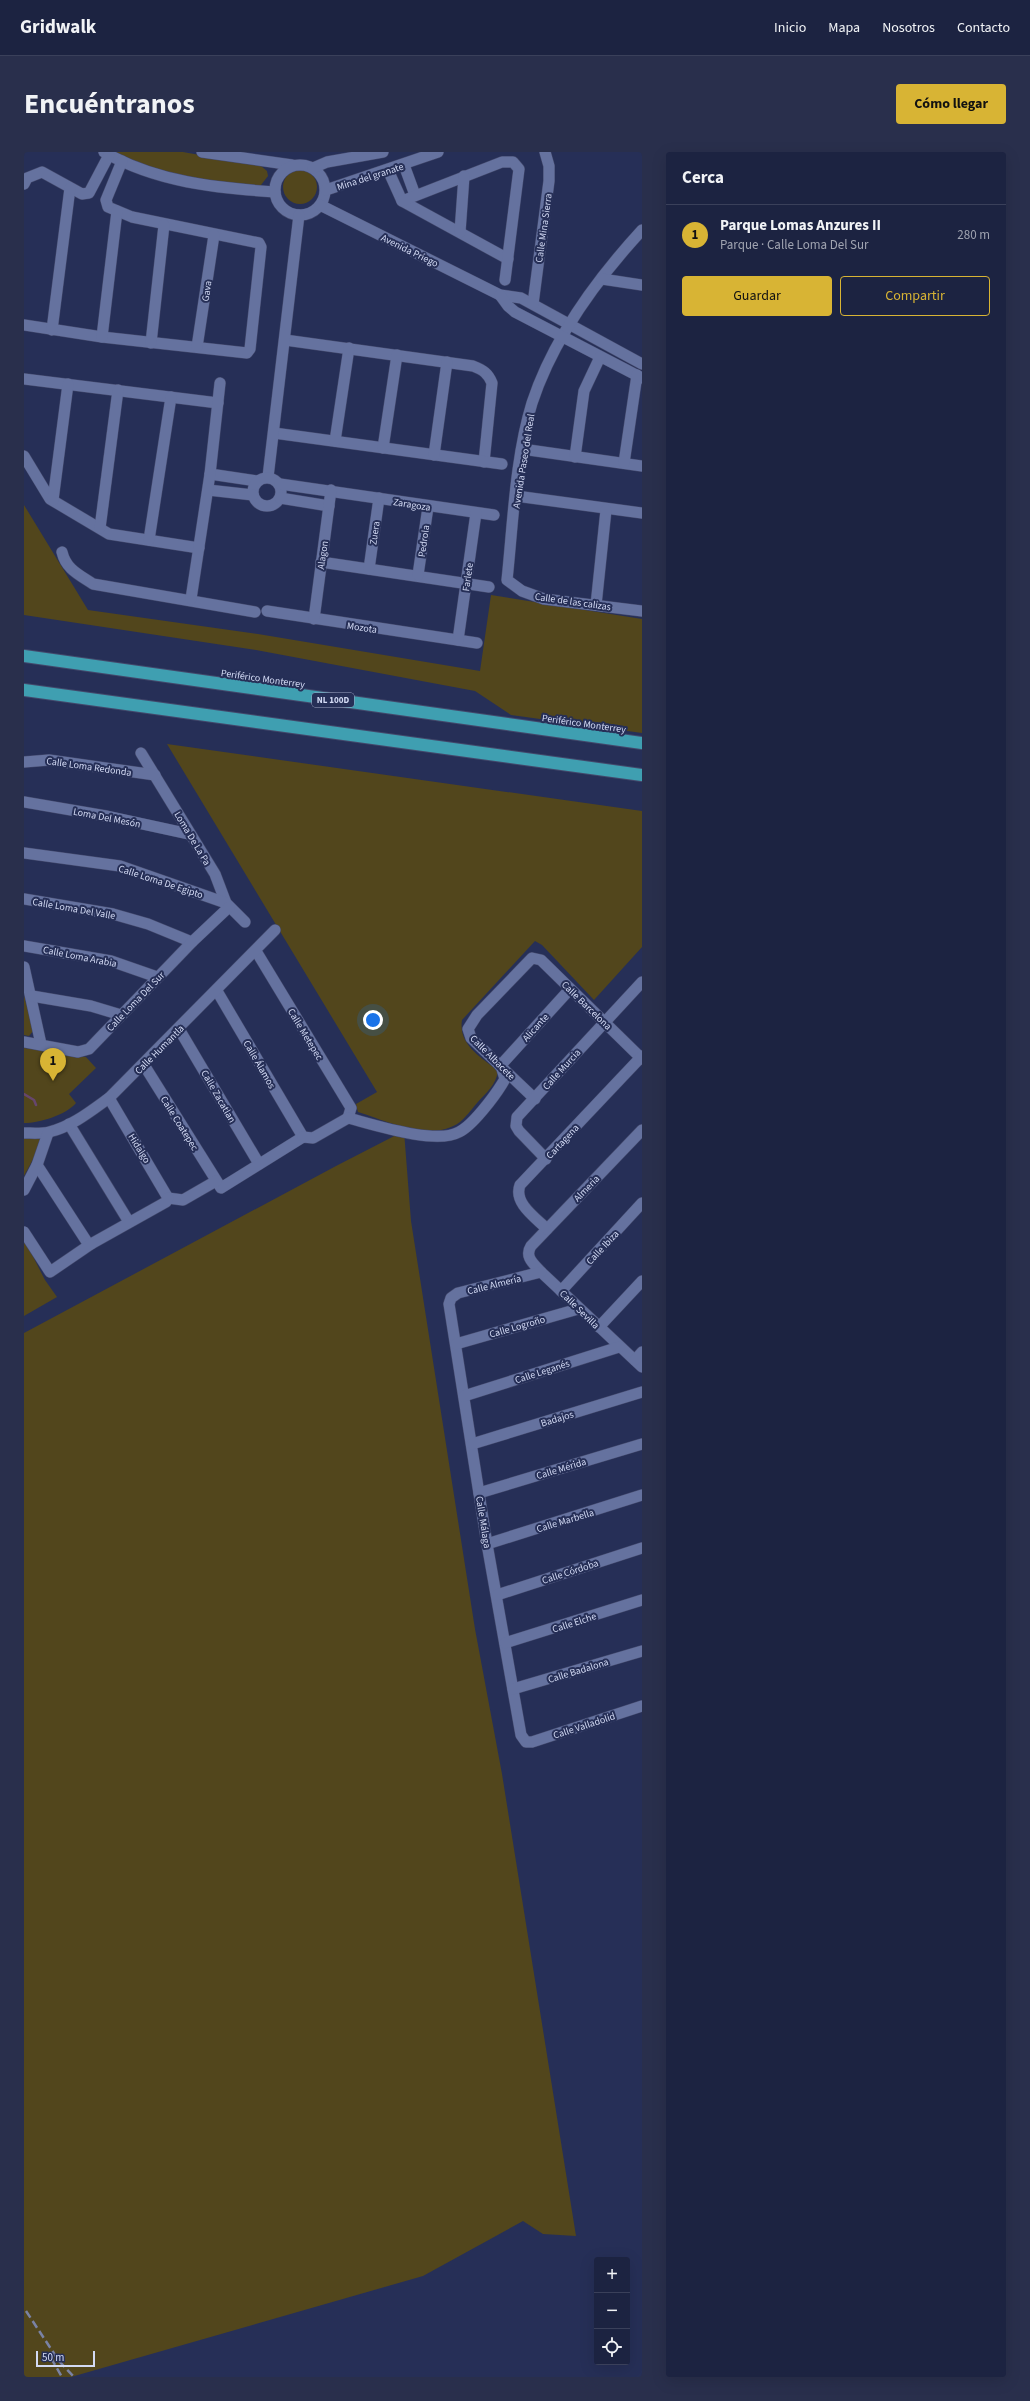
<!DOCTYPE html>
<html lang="es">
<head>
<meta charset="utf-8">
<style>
	body { margin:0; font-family:"Source Sans 3",sans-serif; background:#292f4c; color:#f1f3f6 }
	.controls { position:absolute; right:12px; bottom:12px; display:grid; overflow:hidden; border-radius:4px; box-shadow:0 4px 16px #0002 }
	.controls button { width:36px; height:36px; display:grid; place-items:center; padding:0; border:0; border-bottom:1px solid #3a405a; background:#1c2341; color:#f1f3f6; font:20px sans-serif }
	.scale { position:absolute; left:12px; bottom:10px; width:59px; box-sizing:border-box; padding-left:4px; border:2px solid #d3daf4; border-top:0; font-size:11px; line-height:14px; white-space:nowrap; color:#d3daf4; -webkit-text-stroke:3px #262f57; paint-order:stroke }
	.you { position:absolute; left:349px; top:868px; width:14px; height:14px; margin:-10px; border:3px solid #fff; border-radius:50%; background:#1a73e8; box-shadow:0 0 0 6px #1a73e833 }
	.badge { display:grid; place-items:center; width:26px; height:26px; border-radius:50%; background:#d8b434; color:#111; font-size:13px; font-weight:700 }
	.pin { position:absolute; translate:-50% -33px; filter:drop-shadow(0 1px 2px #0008) }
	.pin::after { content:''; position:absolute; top:21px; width:14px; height:12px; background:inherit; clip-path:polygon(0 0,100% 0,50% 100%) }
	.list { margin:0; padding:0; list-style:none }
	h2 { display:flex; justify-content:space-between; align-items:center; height:52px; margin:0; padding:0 16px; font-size:17px }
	h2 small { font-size:13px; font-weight:400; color:#a0a4b1 }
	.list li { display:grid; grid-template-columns:26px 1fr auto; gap:12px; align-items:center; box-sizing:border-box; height:60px; padding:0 16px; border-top:1px solid #3a405a }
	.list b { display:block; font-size:15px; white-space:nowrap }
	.list p { margin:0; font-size:13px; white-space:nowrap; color:#a0a4b1 }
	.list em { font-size:13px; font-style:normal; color:#a0a4b1 }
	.actions { display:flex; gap:8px; padding:12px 16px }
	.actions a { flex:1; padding:9px 0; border:1px solid #d8b434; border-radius:4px; text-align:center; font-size:14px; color:#d8b434 }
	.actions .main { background:#d8b434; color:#111 }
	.icon { flex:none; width:22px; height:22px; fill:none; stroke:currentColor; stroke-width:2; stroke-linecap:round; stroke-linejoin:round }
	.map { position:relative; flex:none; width:618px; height:2225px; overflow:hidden; border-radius:4px }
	header { display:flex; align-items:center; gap:24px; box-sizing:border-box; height:56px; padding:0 20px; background:#1c2341; border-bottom:1px solid #3a405a }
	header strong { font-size:19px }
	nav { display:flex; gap:22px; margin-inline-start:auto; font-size:14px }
	.intro { display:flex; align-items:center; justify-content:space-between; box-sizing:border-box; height:96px; padding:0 24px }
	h1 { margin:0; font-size:28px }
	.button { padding:10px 18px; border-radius:4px; background:#d8b434; color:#111; font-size:14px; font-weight:700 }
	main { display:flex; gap:24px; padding:0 24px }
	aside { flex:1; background:#1c2341; border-radius:4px; box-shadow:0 4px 16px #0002 }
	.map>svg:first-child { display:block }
	.green { fill:#52461c }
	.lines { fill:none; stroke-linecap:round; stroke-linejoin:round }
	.stream { stroke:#66466d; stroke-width:2.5 }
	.minor-casing { stroke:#43496c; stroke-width:12 }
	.highway-casing { stroke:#43496c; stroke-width:14 }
	.minor { stroke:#65729f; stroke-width:11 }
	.highway { stroke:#3f9fb1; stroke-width:12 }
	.rail { stroke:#7a82a4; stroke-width:2.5; stroke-dasharray:8 4; stroke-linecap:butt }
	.labels { text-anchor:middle; stroke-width:4; stroke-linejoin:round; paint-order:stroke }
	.shield { fill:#262f57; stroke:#9fa7c5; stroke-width:1 }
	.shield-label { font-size:9px; font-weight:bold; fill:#d3daf4 }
	.street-label { font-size:10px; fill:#d3daf4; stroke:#262f57 }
</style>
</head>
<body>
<header>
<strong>Gridwalk</strong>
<nav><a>Inicio</a><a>Mapa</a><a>Nosotros</a><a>Contacto</a></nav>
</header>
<div class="intro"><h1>Encuéntranos</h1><a class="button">Cómo llegar</a></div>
<main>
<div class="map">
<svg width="618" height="2225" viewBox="0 0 618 2225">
	<rect width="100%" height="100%" fill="#262f57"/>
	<g class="green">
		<path d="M91,0H159L237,14L243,19L244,24L237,33C196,37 126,19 91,0Z"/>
		<circle cx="276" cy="35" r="17"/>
		<polygon points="0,353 64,458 234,482 456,519 467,443 618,467 618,581 487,563 451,539 232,498 0,463"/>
		<path d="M143,592L618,659V795L570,848L518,793L511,789L438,868C434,893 457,905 474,919C472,933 462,941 453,951C448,957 442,965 436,970C408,991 363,969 334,960L332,952L353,940Z"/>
		<polygon points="0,843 9,879 5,884 0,883"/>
		<path d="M0,896L62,905L72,916L45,942L52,951C42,963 16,971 0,971Z"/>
		<polygon points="380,979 387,1069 451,1477 478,1622 552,2084 519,2082 499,2069 399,2124 47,2225 0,2225 0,1181 312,1014"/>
		<polygon points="21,985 0,1024 0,986"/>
		<polygon points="0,1087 21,1128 33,1145 0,1164"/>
	</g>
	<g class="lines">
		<polyline class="stream" points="0,942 10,948 12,953"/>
		<defs>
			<g id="minor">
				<path d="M80,0C132,30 192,36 251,40"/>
				<polyline points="178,0 268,13"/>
				<circle cx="276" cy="38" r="25"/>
				<polyline points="380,13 391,43"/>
				<polyline points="289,16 303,10 359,0"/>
				<polyline points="364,18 378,49 484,107"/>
				<polyline points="0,32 3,26 18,20 58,42 65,41 85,3"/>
				<polyline points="302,38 414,0"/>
				<polyline points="378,49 478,10 489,10 495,17 481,128"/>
				<polyline points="296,53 476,143 497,146 618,212"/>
				<path d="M618,78C573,127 529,187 508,251C491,306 489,372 483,428L498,439L520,447L618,459"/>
				<polyline points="436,80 440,24"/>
				<polyline points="578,127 618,133"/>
				<polyline points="476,143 484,154 491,160 618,226"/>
				<polyline points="509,152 525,29 525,14 521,0"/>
				<polyline points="0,173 78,185 223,201 226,197 237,95 235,91 108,65 84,55 82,48 98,9"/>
				<polyline points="28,178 46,36"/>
				<polyline points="78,185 93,59"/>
				<path d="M261,188L449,214C459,218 464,221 468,231L460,310"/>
				<polyline points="127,191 140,73"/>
				<polyline points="173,195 190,83"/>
				<polyline points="0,227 194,251"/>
				<polyline points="250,281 478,312"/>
				<polyline points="311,289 325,196"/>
				<polyline points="359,296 373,203"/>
				<polyline points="498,297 618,314"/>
				<polyline points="410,303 423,210"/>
				<polyline points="0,304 26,347 85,382 175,396"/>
				<polyline points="551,305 560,239 576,205"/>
				<polyline points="600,311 613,223"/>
				<polyline points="186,322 233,329"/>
				<polyline points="244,325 275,63"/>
				<circle cx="243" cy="340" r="14"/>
				<polyline points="256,332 470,363"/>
				<polyline points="184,338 229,343"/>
				<polyline points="492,344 618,361"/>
				<polyline points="256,346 305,354"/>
				<polyline points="29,348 44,232"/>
				<polyline points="76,376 94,238"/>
				<polyline points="125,388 147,245"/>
				<path d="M38,400C42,417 54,422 69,432L231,460"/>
				<polyline points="297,410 465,435"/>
				<polyline points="345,417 355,346"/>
				<polyline points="394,423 404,355"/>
				<polyline points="167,447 186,322 196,231"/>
				<polyline points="572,453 582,358"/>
				<polyline points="243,459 453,491"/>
				<polyline points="290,467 307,338"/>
				<polyline points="434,488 452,361"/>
				<polyline points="117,601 191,722 202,751 221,770"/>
				<polyline points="0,610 25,608 131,623"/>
				<polyline points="0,650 82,664 165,682"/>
				<polyline points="0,701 96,714 202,751"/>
				<polyline points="0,747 89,762 124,772 168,790"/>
				<polyline points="0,794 87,809 133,825"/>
				<polyline points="232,799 327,956 324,966"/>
				<polyline points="0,815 17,892"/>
				<polyline points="193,839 279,985"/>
				<polyline points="8,844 67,854 97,863"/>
				<polyline points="155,877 235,1012"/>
				<polyline points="0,890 54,900 65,897 168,790 205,755"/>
				<polyline points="120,913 197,1036 279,985"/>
				<polyline points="476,914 546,837"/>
				<polyline points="85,946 144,1046"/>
				<polyline points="511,947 447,886 444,877 453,863 508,806 517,808 618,907"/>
				<path d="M324,966C351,973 412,993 435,980C448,974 470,945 478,932L481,927L477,914"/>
				<polyline points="45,972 105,1070"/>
				<path d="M618,978L507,1094C500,1105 510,1112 517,1120L618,1215"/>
				<path d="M0,981C8,981 17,982 25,980C47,975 67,959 85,946L251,778"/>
				<polyline points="279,985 289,986 324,966"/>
				<polyline points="522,1007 495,979 492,974 493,965 618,830"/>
				<polyline points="13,1013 63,1090 67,1092"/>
				<polyline points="0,1038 13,1013 24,981"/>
				<polyline points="144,1046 159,1048 192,1029"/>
				<path d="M523,1077C512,1066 489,1051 496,1033L618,904"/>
				<polyline points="0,1080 26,1120 67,1092 142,1050 144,1046"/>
				<polyline points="517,1120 434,1141 427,1146 425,1152 463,1392 497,1583 502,1590 508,1590 618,1554"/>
				<polyline points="537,1139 618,1051"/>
				<polyline points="575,1175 618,1129"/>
				<polyline points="432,1192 554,1157"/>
				<polyline points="611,1208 618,1200"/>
				<polyline points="440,1244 595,1195"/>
				<polyline points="448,1292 618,1240"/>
				<polyline points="455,1341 618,1292"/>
				<polyline points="463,1392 618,1343"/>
				<polyline points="473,1443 618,1396"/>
				<polyline points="481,1491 618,1448"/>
				<polyline points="489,1537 618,1499"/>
			</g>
			<g id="highway">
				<polyline points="0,504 618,591"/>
				<polyline points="0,538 618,623"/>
			</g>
		</defs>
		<use href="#minor" class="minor-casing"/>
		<use href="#highway" class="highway-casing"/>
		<use href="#minor" class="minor"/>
		<use href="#highway" class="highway"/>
		<g class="rail">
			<polyline points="2,2159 35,2209 50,2225"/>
			<polyline points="27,2206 38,2225"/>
		</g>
	</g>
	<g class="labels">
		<rect class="shield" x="288" y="541" width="42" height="14" rx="3"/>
		<g class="shield-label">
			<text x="309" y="551">NL 100D</text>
		</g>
		<g class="street-label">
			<text transform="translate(346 24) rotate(-18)" y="4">Mina del granate</text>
			<text transform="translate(519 76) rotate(-82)" y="4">Calle Mina Sierra</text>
			<text transform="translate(386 98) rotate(26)" y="4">Avenida Priego</text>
			<text transform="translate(182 139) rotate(-82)" y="4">Gava</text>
			<text transform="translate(499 309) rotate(-81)" y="4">Avenida Paseo del Real</text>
			<text transform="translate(388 352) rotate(9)" y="4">Zaragoza</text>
			<text transform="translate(350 381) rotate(-82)" y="4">Zuera</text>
			<text transform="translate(399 389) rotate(-82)" y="4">Pedrola</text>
			<text transform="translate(298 403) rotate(-82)" y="4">Alagon</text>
			<text transform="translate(443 425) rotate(-82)" y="4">Farlete</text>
			<text transform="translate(549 449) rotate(8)" y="4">Calle de las calizas</text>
			<text transform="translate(338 475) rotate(8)" y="4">Mozota</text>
			<text transform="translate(239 526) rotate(8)" y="4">Periférico Monterrey</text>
			<text transform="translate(560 571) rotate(8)" y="4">Periférico Monterrey</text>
			<text transform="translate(65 614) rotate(8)" y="4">Calle Loma Redonda</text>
			<text transform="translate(83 665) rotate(11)" y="4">Loma Del Mesón</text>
			<text transform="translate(169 686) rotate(59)" y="4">Loma De La Pa</text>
			<text transform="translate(137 729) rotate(18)" y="4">Calle Loma De Egipto</text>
			<text transform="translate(50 756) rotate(10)" y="4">Calle Loma Del Valle</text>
			<text transform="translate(56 804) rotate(11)" y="4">Calle Loma Arabia</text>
			<text transform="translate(111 849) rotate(-46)" y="4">Calle Loma Del Sur</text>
			<text transform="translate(563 853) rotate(44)" y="4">Calle Barcelona</text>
			<text transform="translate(511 875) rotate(-48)" y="4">Alicante</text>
			<text transform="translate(282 882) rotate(59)" y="4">Calle Metepec</text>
			<text transform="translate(135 897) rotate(-45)" y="4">Calle Humantla</text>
			<text transform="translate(469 905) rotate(45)" y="4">Calle Albacete</text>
			<text transform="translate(236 912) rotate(60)" y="4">Calle Álamos</text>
			<text transform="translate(537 917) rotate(-48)" y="4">Calle Murcia</text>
			<text transform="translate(195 944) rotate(60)" y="4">Calle Zacatlan</text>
			<text transform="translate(156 971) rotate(58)" y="4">Calle Coatepec</text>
			<text transform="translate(538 989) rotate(-47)" y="4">Cartagena</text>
			<text transform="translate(116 996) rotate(58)" y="4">Hidalgo</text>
			<text transform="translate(562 1036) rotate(-46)" y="4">Almeria</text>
			<text transform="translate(578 1095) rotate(-47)" y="4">Calle Ibiza</text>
			<text transform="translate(470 1132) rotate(-14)" y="4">Calle Almería</text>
			<text transform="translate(556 1157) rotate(44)" y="4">Calle Sevilla</text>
			<text transform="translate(493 1174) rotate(-16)" y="4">Calle Logroño</text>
			<text transform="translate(518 1219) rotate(-18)" y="4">Calle Leganés</text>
			<text transform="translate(533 1266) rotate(-17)" y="4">Badajos</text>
			<text transform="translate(537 1316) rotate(-17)" y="4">Calle Mérida</text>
			<text transform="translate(541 1368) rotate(-17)" y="4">Calle Marbella</text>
			<text transform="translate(460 1370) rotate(81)" y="4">Calle Málaga</text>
			<text transform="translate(546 1419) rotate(-18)" y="4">Calle Córdoba</text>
			<text transform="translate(550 1470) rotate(-18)" y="4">Calle Elche</text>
			<text transform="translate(554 1518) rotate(-17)" y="4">Calle Badalona</text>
			<text transform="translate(560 1573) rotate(-18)" y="4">Calle Valladolid</text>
		</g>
	</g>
</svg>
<div class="controls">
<button>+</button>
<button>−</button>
<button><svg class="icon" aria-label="locate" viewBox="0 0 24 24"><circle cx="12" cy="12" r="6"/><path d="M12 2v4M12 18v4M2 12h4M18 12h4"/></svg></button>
</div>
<div class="scale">50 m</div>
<div class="you"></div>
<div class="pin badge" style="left:29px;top:929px">1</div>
</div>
<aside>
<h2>Cerca<small></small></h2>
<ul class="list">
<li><span class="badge">1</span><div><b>Parque Lomas Anzures II</b><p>Parque · Calle Loma Del Sur</p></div><em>280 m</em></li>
</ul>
<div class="actions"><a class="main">Guardar</a><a>Compartir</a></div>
</aside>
</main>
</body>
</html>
